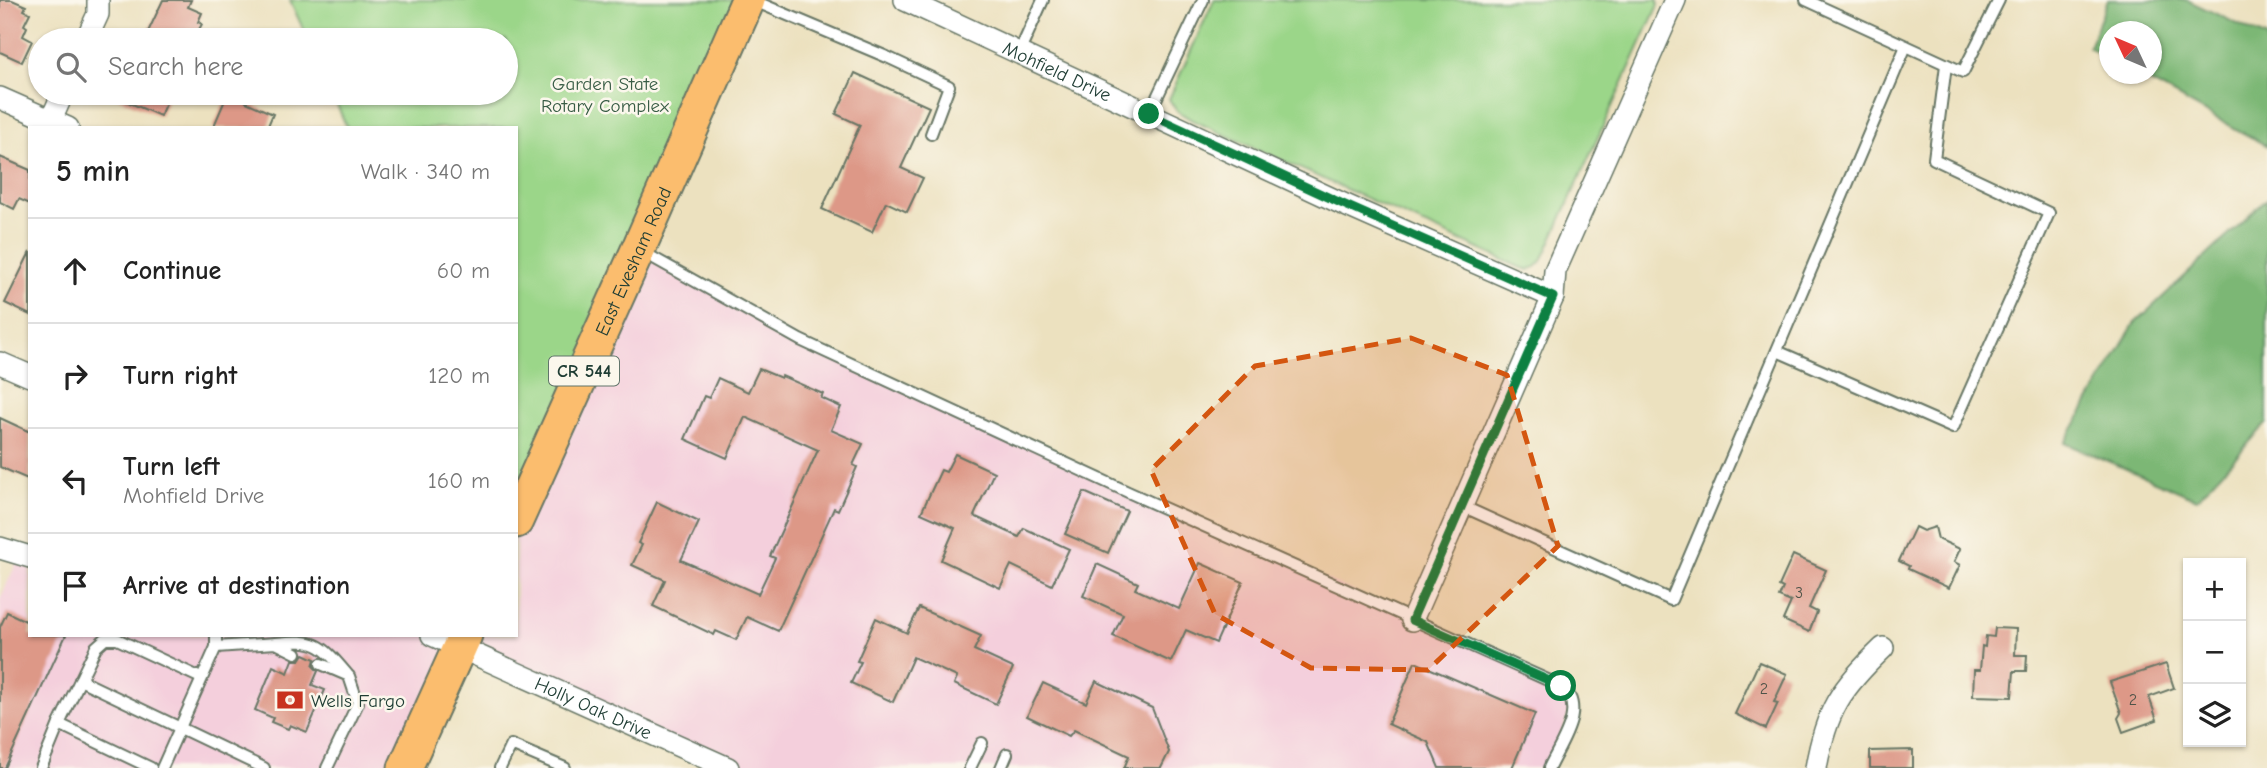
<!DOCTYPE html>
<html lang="en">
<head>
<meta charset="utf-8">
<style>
	body { margin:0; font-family:"Comic Neue",sans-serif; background:#f6f6f6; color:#222 }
	.controls { position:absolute; right:21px; bottom:21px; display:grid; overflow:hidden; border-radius:0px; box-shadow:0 2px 5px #0004 }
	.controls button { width:63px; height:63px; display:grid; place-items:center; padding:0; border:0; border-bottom:2px solid #e0e0e0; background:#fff; color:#222; font:35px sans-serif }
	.compass { position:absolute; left:2099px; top:21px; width:63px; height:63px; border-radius:50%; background:#fff; box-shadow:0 2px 5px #0004; rotate:314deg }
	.stop { position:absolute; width:21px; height:21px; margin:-16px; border:5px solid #0b8043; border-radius:50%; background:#fff }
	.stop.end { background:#0b8043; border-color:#fff; box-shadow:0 2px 7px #0008 }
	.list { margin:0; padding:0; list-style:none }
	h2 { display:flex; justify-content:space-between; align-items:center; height:91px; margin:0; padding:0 28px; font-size:30px }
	h2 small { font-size:23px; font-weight:400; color:#767676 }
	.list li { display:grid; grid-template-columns:46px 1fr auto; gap:21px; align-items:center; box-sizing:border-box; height:105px; padding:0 28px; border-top:2px solid #e0e0e0 }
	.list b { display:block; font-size:26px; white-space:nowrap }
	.list p { margin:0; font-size:23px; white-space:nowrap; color:#767676 }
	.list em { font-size:23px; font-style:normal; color:#767676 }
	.icon { flex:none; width:38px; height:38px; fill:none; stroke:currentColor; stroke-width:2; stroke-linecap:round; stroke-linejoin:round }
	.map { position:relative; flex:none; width:2267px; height:768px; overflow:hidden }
	.search { position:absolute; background:#fff; box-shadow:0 2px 5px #0004; left:28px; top:28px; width:490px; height:77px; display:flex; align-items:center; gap:18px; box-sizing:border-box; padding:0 24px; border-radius:38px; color:#767676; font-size:26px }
	.panel { position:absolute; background:#fff; box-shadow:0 2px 5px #0004; left:28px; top:126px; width:490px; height:511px; border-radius:0px }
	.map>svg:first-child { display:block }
	.built { fill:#f4cfdc }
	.green { fill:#9bd689; stroke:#5d8a5e; stroke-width:2 }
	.forest { fill:#7cb775; stroke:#4e7a54; stroke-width:2 }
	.building { fill:#dd9887 }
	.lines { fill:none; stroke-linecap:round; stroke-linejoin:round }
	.lane-casing { stroke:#677665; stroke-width:14 }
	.street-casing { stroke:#677665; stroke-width:24 }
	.primary-casing { stroke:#677665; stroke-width:37 }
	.lane { stroke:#fff; stroke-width:10 }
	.street { stroke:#fff; stroke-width:21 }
	.primary { stroke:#fbbd6e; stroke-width:33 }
	.route { stroke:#0b8043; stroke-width:9 }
	.marked { fill:#d45610; fill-opacity:0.2; stroke:#d45610; stroke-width:5; stroke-dasharray:14 9; stroke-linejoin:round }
	.labels { text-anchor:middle; stroke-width:5; stroke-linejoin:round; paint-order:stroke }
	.number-label { font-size:16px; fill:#4e5449 }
	.shield { fill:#fbf7ec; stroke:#61756b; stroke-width:2 }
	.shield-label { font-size:18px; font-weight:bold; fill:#1f3d34 }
	.street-label { font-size:19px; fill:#1f3d34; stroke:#fbf7ec }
	.park-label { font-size:19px; fill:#385c45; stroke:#fbf7ec }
	.poi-label { font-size:19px; fill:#1f3d34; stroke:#fbf7ec; text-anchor:start }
</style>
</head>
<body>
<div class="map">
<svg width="2267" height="768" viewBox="0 0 2267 768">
	<rect width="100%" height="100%" fill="#fbf7ec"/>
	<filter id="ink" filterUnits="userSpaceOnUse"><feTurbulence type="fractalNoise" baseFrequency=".0143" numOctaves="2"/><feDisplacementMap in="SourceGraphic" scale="14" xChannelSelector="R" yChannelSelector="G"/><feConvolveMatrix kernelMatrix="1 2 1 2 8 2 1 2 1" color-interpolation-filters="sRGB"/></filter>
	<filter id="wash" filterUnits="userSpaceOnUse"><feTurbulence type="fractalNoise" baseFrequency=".00686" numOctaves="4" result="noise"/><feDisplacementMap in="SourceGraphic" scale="28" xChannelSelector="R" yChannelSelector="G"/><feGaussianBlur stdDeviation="1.57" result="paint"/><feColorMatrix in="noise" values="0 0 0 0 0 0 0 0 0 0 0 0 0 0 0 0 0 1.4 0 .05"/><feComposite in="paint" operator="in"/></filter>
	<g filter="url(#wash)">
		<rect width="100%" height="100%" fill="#ece1bf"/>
		<polygon class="built" points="638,250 800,340 1561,686 1573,701 1549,768 728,768 460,647 405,768 0,768 0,599 20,555 30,557 30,635 516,635 516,521"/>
		<g class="green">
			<polygon points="290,0 748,0 516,508 516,128 347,128 332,93 506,93 506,40 308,40"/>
			<polygon points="1214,0 1658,0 1658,5 1542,261 1536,267 1529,270 1519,267 1192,120 1176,110 1169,99"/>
		</g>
		<g class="forest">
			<polygon points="2108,0 2187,0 2267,38 2267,146 2136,74 2152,74 2152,32 2110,32 2109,59 2089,47"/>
			<polygon points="2267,199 2267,423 2197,499 2065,443 2134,324"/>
		</g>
		<g id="blocks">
			<g class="building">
				<polygon points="0,0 12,0 26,6 24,10 30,13 24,25 27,27 23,36 32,41 22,62 0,52"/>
				<polygon points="163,0 191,0 188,7 202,13 198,22 202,24 195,37 188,34 184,40 161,40 147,34"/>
				<polygon points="855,73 929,107 901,168 923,178 907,212 886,202 872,232 822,209 860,125 836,114"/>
				<polygon points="107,93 170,93 160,116"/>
				<polygon points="228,93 250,93 246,102 273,114 267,128 213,128"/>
				<polygon points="0,157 30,170 30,204 19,199 14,209 0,202"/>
				<polygon points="30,252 30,315 5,303"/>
				<polygon points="759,369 781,378 782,376 823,394 821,398 841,407 831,430 863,444 853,465 857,467 838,510 834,508 778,631 747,617 736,640 716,631 714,635 653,606 665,580 632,565 642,545 638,543 657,502 699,522 681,560 758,594 775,558 770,556 818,450 745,417 727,458 685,439 704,396 709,398 718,378 748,392"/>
				<polygon points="0,418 30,432 30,480 0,467"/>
				<polygon points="955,454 994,472 974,516 1019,537 1024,528 1069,549 1052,585 1011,565 1000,588 941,560 955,528 921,513 941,470 946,472"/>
				<polygon points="1084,492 1127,511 1108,553 1065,534"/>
				<polygon points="1915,527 1923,531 1935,527 1938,539 1960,549 1954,562 1960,565 1949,588 1908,569 1909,566 1899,561"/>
				<polygon points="1793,555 1826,570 1809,608 1817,612 1809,632 1783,620 1791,602 1779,597 1783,588 1779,586"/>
				<polygon points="1200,563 1243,582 1216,643 1186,630 1171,662 1113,636 1123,614 1083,596 1097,564 1138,583 1135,589 1179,609"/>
				<polygon points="919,608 981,636 974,650 1013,668 996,704 954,684 957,677 913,657 893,702 851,683 861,662 857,661 876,618 907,633"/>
				<polygon points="7,612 30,623 30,635 66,635 5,768 0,768 0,627"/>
				<polygon points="1995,628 2016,629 2015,655 2027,655 2026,671 2014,671 2012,697 1973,696 1974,670 1980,670 1982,646 1985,647 1986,636 1994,637"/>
				<polygon points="304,654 315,659 313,666 318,671 312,685 325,690 307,732 290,725 288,729 271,722 273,718 255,710 273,666 288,673 293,660 300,660"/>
				<polygon points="1415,662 1535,714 1512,768 1439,768 1428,742 1388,724"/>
				<polygon points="1759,662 1787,674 1774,702 1778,703 1766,729 1735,714"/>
				<polygon points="2166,664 2174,688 2149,697 2157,720 2123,732 2118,718 2121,713 2110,682"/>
				<polygon points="1096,681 1152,708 1169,752 1161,768 1124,768 1129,756 1074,730 1069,736 1027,716 1043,683 1086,703"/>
				<polygon points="1913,750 1913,768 1870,768 1870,751"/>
			</g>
		</g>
	</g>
	<g filter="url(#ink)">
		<use href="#blocks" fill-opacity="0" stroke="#677665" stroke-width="2"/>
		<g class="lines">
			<defs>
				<g id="lane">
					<polyline points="752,0 887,57 949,86 931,134"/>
					<polyline points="1806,0 1963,72 1999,0"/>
					<polyline points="1019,53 1043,0"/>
					<polyline points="1149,114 1203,0"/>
					<path d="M641,251L800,340L1128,492L1561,686C1588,708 1560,744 1549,768"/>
					<polyline points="1777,351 1953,428 2049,213 1934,159 1946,65"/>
					<polyline points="1462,506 1671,600 1906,46"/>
					<path d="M276,643C316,639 321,643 347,674"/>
					<polyline points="216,647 276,643 296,653"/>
					<polyline points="321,664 349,676 358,703 327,768"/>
					<polyline points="80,680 264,768"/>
					<polyline points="41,768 59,724"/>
					<polyline points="151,768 59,724 96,647 105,639 117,639 201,678"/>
					<polyline points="162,768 216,647 216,635"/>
					<polyline points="500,768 511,745 565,768"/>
					<polyline points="970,768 982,743"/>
					<polyline points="1001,768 1007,754"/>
				</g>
				<g id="street">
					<path id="s1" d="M905,0L1343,204L1553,297"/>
					<polyline points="86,40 98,14 98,0"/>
					<polyline points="0,98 68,128"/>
					<polyline points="51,120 63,93"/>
					<polyline points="0,363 30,376"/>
					<polyline points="0,548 30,557"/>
					<polyline points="1412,620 1553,297 1555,271 1675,0"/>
					<path id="s2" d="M432,635L728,768"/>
					<path d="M1816,768C1826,710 1841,688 1883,648"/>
				</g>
				<g id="primary">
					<path id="s3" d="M516,521L638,250L748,0"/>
					<polyline points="405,768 465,635"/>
				</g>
			</defs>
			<use href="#lane" class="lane-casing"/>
			<use href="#street" class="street-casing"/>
			<use href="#primary" class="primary-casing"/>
			<use href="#lane" class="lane"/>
			<use href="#street" class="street"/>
			<use href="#primary" class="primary"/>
		</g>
	</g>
	<g class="lines" filter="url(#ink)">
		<polyline class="route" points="1149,114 1343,204 1553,297 1412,620 1561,686"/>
	</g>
	<path class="marked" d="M1411,338L1507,375L1558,546L1428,670L1311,668L1215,614L1151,470L1255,366Z"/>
	<defs>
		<symbol id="bank-bare" viewBox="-9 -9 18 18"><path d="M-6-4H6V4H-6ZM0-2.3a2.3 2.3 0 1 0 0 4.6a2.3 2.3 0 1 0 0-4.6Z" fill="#c8321e" stroke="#fbf7ec" stroke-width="2.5" paint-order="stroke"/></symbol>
	</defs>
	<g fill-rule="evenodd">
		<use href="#bank-bare" x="271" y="681" width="38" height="38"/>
	</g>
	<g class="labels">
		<g class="number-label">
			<text x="1799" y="598">3</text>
			<text x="1764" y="694">2</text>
			<text x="2133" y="705">2</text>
		</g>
		<rect class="shield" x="549" y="356.5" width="70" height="29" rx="5"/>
		<g class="shield-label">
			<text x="584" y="377">CR 544</text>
		</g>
		<g class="street-label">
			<text dy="7" stroke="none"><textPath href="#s1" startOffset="168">Mohfield Drive</textPath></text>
			<text dy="7" stroke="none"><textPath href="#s3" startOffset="285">East Evesham Road</textPath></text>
			<text dy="7" stroke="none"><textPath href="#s2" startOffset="177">Holly Oak Drive</textPath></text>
		</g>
		<g class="park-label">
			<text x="605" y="90">Garden State<tspan x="605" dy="22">Rotary Complex</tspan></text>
		</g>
		<g class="poi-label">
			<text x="311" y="707">Wells Fargo</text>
		</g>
	</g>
</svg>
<div class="controls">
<button>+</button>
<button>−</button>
<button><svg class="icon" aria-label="layers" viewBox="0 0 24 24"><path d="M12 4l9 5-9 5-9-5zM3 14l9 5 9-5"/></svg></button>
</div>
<svg class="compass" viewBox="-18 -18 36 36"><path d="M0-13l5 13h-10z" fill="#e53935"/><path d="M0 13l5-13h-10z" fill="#767676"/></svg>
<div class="stop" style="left:1561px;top:686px"></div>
<div class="stop end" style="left:1149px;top:114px"></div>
<div class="search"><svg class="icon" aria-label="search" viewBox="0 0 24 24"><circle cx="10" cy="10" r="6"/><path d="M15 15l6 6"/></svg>Search here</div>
<section class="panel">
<h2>5 min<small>Walk · 340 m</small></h2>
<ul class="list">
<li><svg class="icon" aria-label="ahead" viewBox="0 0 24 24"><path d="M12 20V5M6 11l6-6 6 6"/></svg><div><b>Continue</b></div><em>60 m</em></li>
<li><svg class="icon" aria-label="right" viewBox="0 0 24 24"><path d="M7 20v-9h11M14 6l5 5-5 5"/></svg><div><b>Turn right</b></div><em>120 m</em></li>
<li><svg class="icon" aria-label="left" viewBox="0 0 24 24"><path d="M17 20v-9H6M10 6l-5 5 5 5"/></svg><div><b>Turn left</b><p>Mohfield Drive</p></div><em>160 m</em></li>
<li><svg class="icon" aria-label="arrive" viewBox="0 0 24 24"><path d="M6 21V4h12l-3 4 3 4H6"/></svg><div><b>Arrive at destination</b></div></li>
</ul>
</section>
</div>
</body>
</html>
